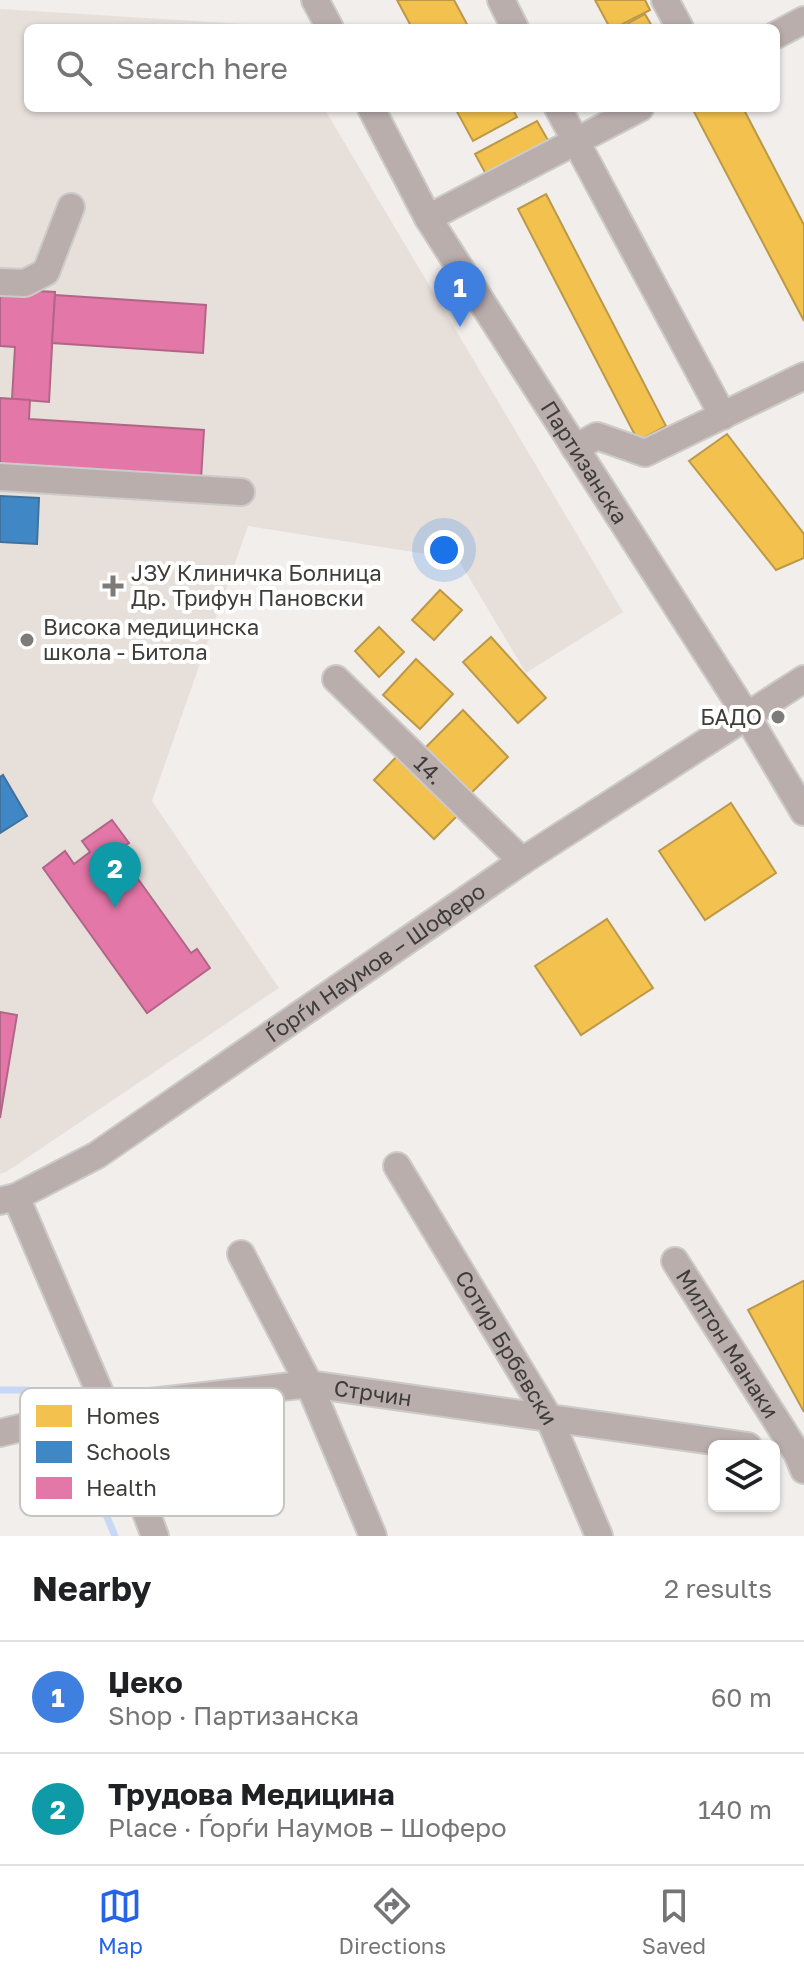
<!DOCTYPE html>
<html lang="en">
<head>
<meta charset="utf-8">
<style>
	body { margin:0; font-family:"Golos Text",sans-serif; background:#f6f6f6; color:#202124 }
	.controls { position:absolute; right:24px; bottom:24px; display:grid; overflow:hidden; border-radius:12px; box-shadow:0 2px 6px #0004 }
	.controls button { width:72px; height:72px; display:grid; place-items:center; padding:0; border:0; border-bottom:2px solid #e0e0e0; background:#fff; color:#202124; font:40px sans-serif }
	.you { position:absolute; left:444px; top:550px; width:28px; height:28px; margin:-20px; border:6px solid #fff; border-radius:50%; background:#1a73e8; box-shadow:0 0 0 12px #1a73e833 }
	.badge { display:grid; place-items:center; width:52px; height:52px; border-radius:50%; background:#2563eb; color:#fff; font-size:26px; font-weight:700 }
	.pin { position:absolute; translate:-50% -66px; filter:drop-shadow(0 2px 4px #0008) }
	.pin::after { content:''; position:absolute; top:42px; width:28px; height:24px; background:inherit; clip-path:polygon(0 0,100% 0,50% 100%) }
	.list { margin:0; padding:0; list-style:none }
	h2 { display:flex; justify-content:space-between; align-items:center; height:104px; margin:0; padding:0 32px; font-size:34px }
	h2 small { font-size:26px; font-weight:400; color:#757577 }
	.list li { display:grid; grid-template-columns:52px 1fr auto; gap:24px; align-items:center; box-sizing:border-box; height:112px; padding:0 32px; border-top:2px solid #e0e0e0 }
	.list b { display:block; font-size:30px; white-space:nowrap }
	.list p { margin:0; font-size:26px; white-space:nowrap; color:#757577 }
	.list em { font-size:26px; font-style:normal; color:#757577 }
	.icon { flex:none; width:44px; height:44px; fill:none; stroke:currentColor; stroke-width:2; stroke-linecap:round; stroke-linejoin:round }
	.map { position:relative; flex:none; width:804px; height:1536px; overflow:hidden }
	.search { position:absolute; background:#fff; box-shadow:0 2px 6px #0004; left:24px; right:24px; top:24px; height:88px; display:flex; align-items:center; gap:20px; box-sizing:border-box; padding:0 28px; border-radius:12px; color:#757577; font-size:30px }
	.sheet { height:328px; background:#fff }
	nav { display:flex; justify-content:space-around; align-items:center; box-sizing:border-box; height:112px; border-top:2px solid #e0e0e0; background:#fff; font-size:22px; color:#757577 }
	nav a { display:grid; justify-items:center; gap:4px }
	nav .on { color:#2563eb }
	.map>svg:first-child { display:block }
	.built { fill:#e7dfda }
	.homes { fill:#f2c14e; stroke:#bc9948; stroke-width:2 }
	.schools { fill:#3f88c5; stroke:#3f729c; stroke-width:2 }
	.health { fill:#e377a8; stroke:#b26687; stroke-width:2 }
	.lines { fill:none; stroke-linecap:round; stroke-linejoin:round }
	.stream { stroke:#c7d7f6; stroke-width:7 }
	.minor-casing { stroke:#cccbc9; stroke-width:30 }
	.minor { stroke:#baaead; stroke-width:26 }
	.poi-dot { fill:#7d7b79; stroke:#fff; stroke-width:3 }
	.labels { text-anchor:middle; stroke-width:8; stroke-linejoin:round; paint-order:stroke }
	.street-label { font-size:22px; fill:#3e3d3b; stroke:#fff }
	.poi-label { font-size:22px; fill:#3e3d3b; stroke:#fff; text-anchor:start }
	.key { fill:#fff; stroke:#c5c5c4; stroke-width:2 }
	.key-label { font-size:22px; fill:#3e3d3b }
</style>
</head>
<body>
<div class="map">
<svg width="804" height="1536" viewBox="0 0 804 1536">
	<rect width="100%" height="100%" fill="#f1eeec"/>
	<polygon class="built" points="0,9 275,26 276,28 28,28 28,108 324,108 623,612 526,673 458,559 248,526 152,801 279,988 6,1172 0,1174"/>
	<g class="homes">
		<polygon points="397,0 454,0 469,28 412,28"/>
		<polygon points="595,0 645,0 650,10 615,28 610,28"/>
		<polygon points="645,14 653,28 620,28"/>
		<polygon points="455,108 512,108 517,117 473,141"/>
		<polygon points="692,108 743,108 804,225 804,321"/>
		<polygon points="537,121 549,142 487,176 475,154"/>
		<polygon points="546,194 666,426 638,441 518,209"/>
		<polygon points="727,434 804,534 804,558 776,570 689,461"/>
		<polygon points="440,590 462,610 434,640 412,620"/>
		<polygon points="379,627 404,652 379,677 355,651"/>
		<polygon points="491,637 546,698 518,723 463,662"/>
		<polygon points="416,659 453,694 420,729 383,695"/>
		<polygon points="463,710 508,757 468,796 423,750"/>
		<polygon points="401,752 462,811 434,839 374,780"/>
		<polygon points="731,803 776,873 705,920 659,851"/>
		<polygon points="607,919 653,988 581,1035 535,966"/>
		<polygon points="803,1281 804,1282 804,1412 748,1310"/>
	</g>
	<g class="schools">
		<polygon points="0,496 39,498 37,544 0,542"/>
		<polygon points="3,775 27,816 0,833 0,777"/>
	</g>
	<g class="health">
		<polygon points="0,289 55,292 49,402 12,399 15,347 0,346"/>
		<polygon points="55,295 206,305 203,353 52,343"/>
		<polygon points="0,398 30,400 29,419 204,430 201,479 0,466"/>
		<polygon points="112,820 129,843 118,851 191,953 197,949 210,968 147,1013 43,868 65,851 74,864 90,852 82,841"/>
		<polygon points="0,1012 17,1015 0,1118"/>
	</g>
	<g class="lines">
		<g class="stream">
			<polyline points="0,1390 28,1390 45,1415"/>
			<polyline points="52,1425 96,1491 115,1536"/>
		</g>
		<defs>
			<g id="minor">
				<polyline points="315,0 330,28"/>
				<polyline points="501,0 515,28"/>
				<polyline points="665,0 680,28"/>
				<polyline points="776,35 804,20"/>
				<path id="s1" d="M371,108L428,218L747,716L804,812"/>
				<polyline points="558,108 723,416"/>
				<polyline points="428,218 640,108"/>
				<polyline points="0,282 25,283 46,272 71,207"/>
				<polyline points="575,448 597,436 645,453 804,376"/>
				<polyline points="0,477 241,492"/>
				<path id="s2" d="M336,679L522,861"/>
				<path id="s3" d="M397,1166L549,1418L599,1536"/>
				<polyline points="16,1197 106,1407 155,1536"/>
				<path id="s4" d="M0,1201L16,1197L97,1155L522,861L804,679"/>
				<polyline points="241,1254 309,1384 373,1536"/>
				<path id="s5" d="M675,1261L797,1453L804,1470"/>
				<path id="s6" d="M0,1433L106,1407L309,1384L748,1446"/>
			</g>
		</defs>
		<use href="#minor" class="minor-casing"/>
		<use href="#minor" class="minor"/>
	</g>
	<g class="poi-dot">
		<path d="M109 574h8v8h8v8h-8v8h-8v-8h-8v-8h8z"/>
		<circle cx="27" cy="640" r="8"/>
		<circle cx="778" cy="717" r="8"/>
	</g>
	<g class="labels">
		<g class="street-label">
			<text dy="8" stroke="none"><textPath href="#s1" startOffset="414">Партизанска</textPath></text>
			<text dy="8" stroke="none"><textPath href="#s2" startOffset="130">14.</textPath></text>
			<text dy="8" stroke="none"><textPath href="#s4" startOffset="446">Ѓорѓи Наумов – Шоферо</textPath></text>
			<text dy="8" stroke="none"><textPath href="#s5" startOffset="98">Милтон Манаки</textPath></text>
			<text dy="8" stroke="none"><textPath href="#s3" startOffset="212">Сотир Брбевски</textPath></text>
			<text dy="8" stroke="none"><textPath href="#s6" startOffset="378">Стрчин</textPath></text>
		</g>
		<g class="poi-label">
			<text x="131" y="581">ЈЗУ Клиничка Болница<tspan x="131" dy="25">Др. Трифун Пановски</tspan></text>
			<text x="43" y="635">Висока медицинска<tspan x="43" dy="25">школа - Битола</tspan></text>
			<text x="762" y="725" text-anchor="end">БАДО</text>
		</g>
	</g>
	<rect x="20" y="1388" width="264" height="128" rx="12" class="key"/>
	<rect x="36" y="1405" width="36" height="22" fill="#f2c14e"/>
	<rect x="36" y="1441" width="36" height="22" fill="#3f88c5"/>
	<rect x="36" y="1477" width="36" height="22" fill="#e377a8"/>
	<g class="key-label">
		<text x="86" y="1424">Homes</text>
		<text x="86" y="1460">Schools</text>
		<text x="86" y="1496">Health</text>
	</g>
</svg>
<div class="controls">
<button><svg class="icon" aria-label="layers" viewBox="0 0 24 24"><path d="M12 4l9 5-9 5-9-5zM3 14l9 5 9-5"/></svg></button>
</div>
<div class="you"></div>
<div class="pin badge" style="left:460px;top:327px;background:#3f7fe0">1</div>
<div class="pin badge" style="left:115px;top:908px;background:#0f9aa8">2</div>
<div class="search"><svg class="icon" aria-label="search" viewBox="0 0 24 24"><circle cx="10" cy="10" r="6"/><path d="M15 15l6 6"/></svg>Search here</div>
</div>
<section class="sheet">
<h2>Nearby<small>2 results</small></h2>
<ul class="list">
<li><span class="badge" style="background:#3f7fe0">1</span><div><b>Џеко</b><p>Shop · Партизанска</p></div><em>60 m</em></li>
<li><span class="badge" style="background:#0f9aa8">2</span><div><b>Трудова Медицина</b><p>Place · Ѓорѓи Наумов – Шоферо</p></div><em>140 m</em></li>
</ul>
</section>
<nav>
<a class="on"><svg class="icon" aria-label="map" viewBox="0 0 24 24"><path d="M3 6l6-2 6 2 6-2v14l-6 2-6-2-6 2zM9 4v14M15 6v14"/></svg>Map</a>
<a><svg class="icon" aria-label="directions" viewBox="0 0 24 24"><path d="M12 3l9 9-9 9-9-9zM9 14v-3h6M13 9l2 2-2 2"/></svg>Directions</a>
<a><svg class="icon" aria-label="saved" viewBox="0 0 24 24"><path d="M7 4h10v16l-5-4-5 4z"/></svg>Saved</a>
</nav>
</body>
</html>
